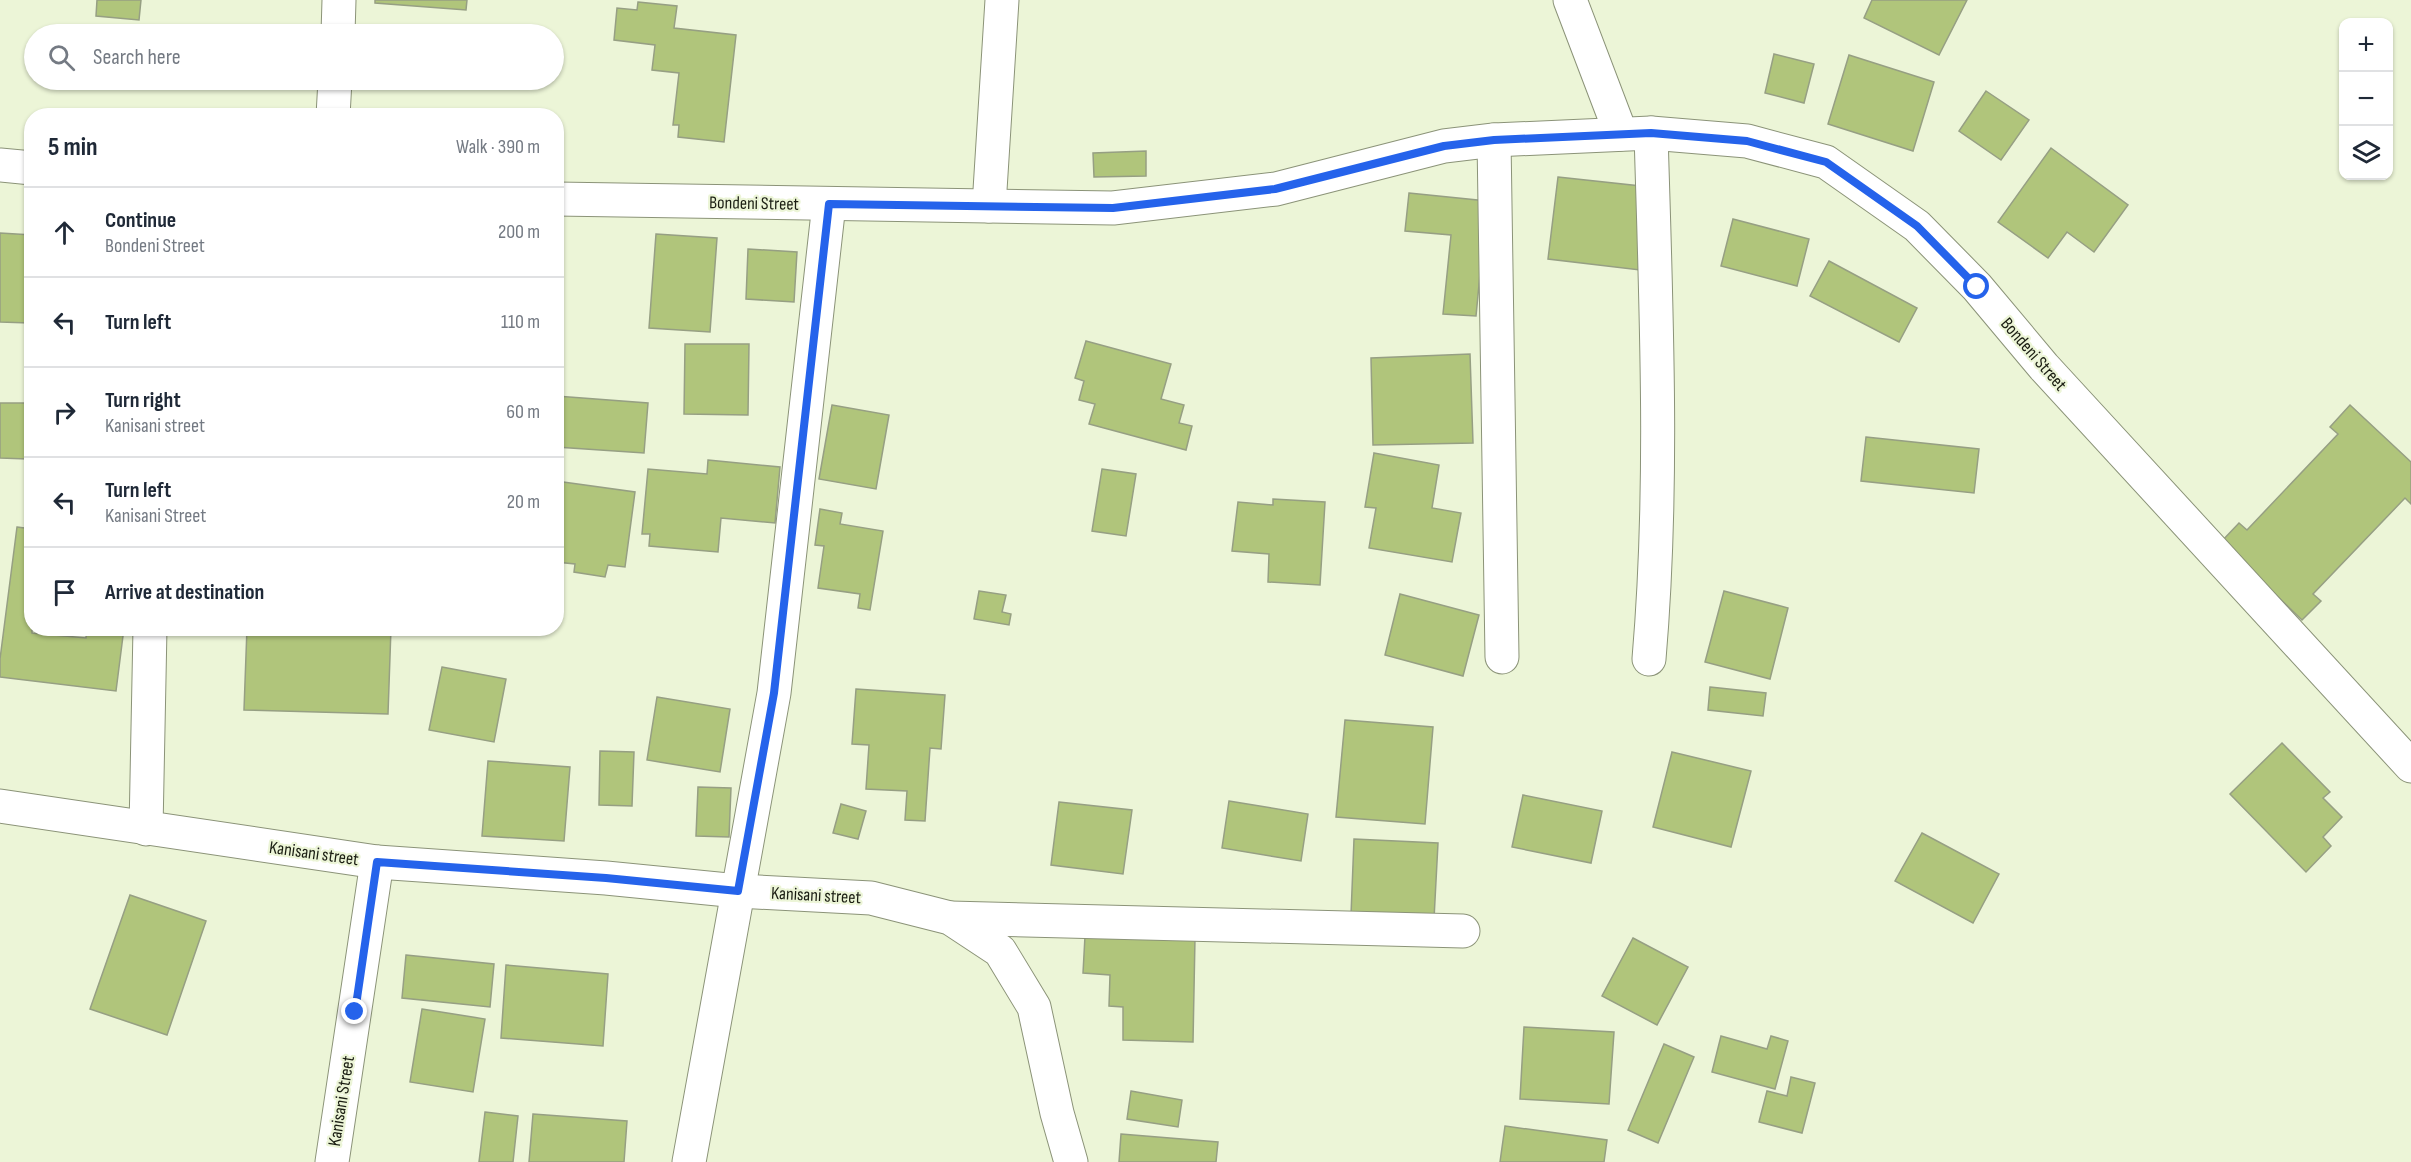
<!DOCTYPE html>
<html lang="en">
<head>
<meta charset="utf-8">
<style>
	body { margin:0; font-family:"Sofia Sans Condensed",sans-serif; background:#f2f2f3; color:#1f2937 }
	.controls { position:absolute; right:18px; top:18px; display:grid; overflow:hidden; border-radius:12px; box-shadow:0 2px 4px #0004 }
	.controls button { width:54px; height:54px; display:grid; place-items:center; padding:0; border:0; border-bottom:2px solid #e0e1e3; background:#fff; color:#1f2937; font:30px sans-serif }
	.stop { position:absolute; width:18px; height:18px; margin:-14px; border:4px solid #2563eb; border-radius:50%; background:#fff }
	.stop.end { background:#2563eb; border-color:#fff; box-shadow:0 2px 6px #0008 }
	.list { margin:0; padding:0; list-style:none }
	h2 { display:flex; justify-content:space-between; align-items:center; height:78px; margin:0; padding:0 24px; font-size:26px }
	h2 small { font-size:20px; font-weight:400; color:#747a83 }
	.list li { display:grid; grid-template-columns:39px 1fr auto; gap:18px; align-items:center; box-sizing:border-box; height:90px; padding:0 24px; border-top:2px solid #e0e1e3 }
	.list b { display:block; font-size:22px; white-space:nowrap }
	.list p { margin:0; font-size:20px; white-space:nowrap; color:#747a83 }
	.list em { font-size:20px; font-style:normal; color:#747a83 }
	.icon { flex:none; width:33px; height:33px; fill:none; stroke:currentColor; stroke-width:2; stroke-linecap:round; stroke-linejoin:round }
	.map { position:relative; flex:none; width:2411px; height:1162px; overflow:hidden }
	.search { position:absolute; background:#fff; box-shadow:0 2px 4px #0004; left:24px; top:24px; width:540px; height:66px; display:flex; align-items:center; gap:15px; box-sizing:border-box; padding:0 21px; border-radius:33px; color:#747a83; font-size:22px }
	.panel { position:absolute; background:#fff; box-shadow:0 2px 4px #0004; left:24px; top:108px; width:540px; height:528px; border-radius:24px }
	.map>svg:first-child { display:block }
	.building { fill:#b0c57b; stroke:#969f83; stroke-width:1.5 }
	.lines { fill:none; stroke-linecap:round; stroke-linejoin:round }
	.minor-casing { stroke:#8b9378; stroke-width:35 }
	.minor { stroke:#fff; stroke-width:33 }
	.route { stroke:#2563eb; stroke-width:8 }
	.labels { text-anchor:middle; stroke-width:4.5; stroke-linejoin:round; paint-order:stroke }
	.street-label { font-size:18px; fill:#1a1d12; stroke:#ecf5d7 }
</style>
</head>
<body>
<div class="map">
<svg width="2411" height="1162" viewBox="0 0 2411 1162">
	<rect width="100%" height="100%" fill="#ecf5d7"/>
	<g class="building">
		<polygon points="97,0 141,0 139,20 96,16"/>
		<polygon points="375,0 467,0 466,10 375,3"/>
		<polygon points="1872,0 1967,0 1939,55 1864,18"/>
		<polygon points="638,2 677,6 674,28 736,35 724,142 678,137 679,125 673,125 679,73 652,70 655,45 614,40 617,8 637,10"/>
		<polygon points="1774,54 1814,64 1804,103 1765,93"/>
		<polygon points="1849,55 1934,82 1913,151 1828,124"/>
		<polygon points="1986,91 2029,120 2001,160 1959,131"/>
		<polygon points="78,109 103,116 76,116"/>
		<polygon points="2051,148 2128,205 2094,252 2067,232 2048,258 1998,222"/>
		<polygon points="1146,151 1146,176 1094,177 1093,153"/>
		<polygon points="1558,177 1650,187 1640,270 1548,259"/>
		<polygon points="1409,193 1487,201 1476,316 1443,314 1451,235 1405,231"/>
		<polygon points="1733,219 1809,239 1797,286 1721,266"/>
		<polygon points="0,233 32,235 29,323 0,322"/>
		<polygon points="656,234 717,238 710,332 649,328"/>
		<polygon points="748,249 797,252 794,302 746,299"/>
		<polygon points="1829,261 1917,308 1899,342 1810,296"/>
		<polygon points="1086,341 1171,364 1161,399 1184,405 1179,423 1192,426 1186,450 1089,424 1095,404 1079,400 1084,381 1075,378"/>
		<polygon points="685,344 749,344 748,415 684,414"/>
		<polygon points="1470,354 1473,443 1373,445 1371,358"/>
		<polygon points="556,396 648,403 644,453 556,447"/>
		<polygon points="0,403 27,403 27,459 0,458"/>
		<polygon points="832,405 889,415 876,489 819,479"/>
		<polygon points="2350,405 2411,462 2411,504 2405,498 2313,594 2321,601 2302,620 2221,542 2239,523 2247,530 2338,434 2330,427"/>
		<polygon points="1866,437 1979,449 1974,493 1861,481"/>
		<polygon points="1374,453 1439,465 1432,508 1461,513 1452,562 1369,548 1376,508 1365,507"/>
		<polygon points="708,460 780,467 775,523 721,518 718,552 649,546 650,534 642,534 648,469 707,474"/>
		<polygon points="1102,469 1136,474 1126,536 1092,531"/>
		<polygon points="556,481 635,492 625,567 608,565 605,577 574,572 575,564 556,562"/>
		<polygon points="1273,499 1325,502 1320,585 1268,582 1269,554 1232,551 1238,502 1273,505"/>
		<polygon points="820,509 842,513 840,524 883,531 870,610 858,608 860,594 818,588 824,546 815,545"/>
		<polygon points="17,527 32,529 32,633 86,638 87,628 124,628 116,691 0,677 0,659"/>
		<polygon points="979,591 1006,595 1002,612 1011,614 1009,625 974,619"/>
		<polygon points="1724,591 1788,608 1770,679 1705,662"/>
		<polygon points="1400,594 1479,615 1463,676 1385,655"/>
		<polygon points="247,628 391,628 388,714 244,710"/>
		<polygon points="442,667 506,679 494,742 429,730"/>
		<polygon points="1710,687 1766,693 1763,716 1708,710"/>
		<polygon points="856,689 945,695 941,749 930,748 925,821 905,820 907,791 866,789 869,745 852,744"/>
		<polygon points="657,697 730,709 720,772 647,760"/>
		<polygon points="1345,720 1433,727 1425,824 1336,817"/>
		<polygon points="2282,743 2330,792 2323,798 2342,817 2323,837 2331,846 2306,872 2230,794"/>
		<polygon points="600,751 634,752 632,806 599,805"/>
		<polygon points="1672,752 1751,771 1731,847 1653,827"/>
		<polygon points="488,761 570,767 564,841 482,836"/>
		<polygon points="698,787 731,788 729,837 696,836"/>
		<polygon points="1523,795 1602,811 1591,863 1512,847"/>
		<polygon points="1229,801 1308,814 1301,861 1222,848"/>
		<polygon points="1059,802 1132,810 1123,874 1051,865"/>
		<polygon points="841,804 866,811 858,839 833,833"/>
		<polygon points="1922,833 1999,874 1973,923 1895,881"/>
		<polygon points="1354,839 1438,843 1434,919 1351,915"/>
		<polygon points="130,895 206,921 167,1035 90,1009"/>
		<polygon points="1085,936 1195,938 1193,1042 1123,1040 1123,1007 1109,1006 1110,975 1083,973"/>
		<polygon points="1633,938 1688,967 1657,1025 1602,996"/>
		<polygon points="406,955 494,964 490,1007 402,998"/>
		<polygon points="506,965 608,974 603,1046 501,1038"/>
		<polygon points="422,1009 485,1019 473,1092 410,1082"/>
		<polygon points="1524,1027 1614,1032 1609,1104 1520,1099"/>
		<polygon points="1721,1036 1767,1049 1771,1036 1788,1041 1775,1089 1712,1072"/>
		<polygon points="1664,1044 1694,1057 1658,1143 1628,1130"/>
		<polygon points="1791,1077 1815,1083 1802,1133 1759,1122 1767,1091 1787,1096"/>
		<polygon points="1131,1091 1182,1100 1178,1127 1127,1119"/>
		<polygon points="485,1112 518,1116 513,1162 479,1162"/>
		<polygon points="533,1114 627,1121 624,1162 529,1162"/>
		<polygon points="1505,1126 1607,1140 1604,1162 1500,1162"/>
		<polygon points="1121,1134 1218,1142 1216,1162 1119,1162"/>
	</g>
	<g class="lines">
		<defs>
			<g id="minor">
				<polyline points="1570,0 1621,134"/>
				<polyline points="338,34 339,0"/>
				<polyline points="333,116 335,80"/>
				<polyline points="1494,140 1502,657"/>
				<polyline points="0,165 32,168"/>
				<polyline points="556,199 1113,208 1276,189 1444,146 1494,140 1651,133 1747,141 1826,162 1917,226 1977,287 2044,367 2411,766"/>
				<polyline points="989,206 1002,0"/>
				<path d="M1649,659C1664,484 1656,308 1651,133"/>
				<polyline points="0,806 377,862 606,878 738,891 871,898 950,918 1000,951 1034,1007 1057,1113 1071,1162"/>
				<polyline points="146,829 150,628"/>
				<polyline points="950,918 1463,931"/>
				<polyline points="332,1162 377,862"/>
				<polyline points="689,1162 774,693 829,204"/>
			</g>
		</defs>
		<use href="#minor" class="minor-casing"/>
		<use href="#minor" class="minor"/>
	</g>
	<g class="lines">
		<polyline class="route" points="355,1012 377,862 606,878 738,891 774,693 829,204 1113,208 1275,189 1444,146 1494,140 1651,133 1747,141 1826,162 1917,226 1977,287"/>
	</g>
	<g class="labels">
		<g class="street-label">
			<text transform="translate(754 203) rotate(1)" y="6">Bondeni Street</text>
			<text transform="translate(2034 354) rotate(49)" y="6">Bondeni Street</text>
			<text transform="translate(314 853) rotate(8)" y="6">Kanisani street</text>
			<text transform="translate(816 895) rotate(3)" y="6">Kanisani street</text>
			<text transform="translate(341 1101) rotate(-81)" y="6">Kanisani Street</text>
		</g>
	</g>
</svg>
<div class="controls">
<button>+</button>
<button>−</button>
<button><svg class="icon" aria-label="layers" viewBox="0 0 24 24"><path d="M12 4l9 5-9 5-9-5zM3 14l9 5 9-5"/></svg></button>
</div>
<div class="stop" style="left:1977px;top:287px"></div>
<div class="stop end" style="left:355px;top:1012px"></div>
<div class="search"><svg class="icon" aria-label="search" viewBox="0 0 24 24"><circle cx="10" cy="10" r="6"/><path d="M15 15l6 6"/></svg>Search here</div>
<section class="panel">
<h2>5 min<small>Walk · 390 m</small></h2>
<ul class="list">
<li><svg class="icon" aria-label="ahead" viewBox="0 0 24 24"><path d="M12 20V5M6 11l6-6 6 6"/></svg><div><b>Continue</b><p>Bondeni Street</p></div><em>200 m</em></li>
<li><svg class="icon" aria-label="left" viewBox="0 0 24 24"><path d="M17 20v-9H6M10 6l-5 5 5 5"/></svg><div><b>Turn left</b></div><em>110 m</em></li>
<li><svg class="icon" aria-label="right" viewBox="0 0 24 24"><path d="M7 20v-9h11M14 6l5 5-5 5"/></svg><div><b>Turn right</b><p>Kanisani street</p></div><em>60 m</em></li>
<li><svg class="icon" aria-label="left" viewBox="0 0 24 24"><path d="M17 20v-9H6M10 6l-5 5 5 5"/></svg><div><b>Turn left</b><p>Kanisani Street</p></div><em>20 m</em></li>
<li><svg class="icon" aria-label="arrive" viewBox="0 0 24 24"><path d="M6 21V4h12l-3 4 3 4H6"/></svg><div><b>Arrive at destination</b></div></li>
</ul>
</section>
</div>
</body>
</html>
